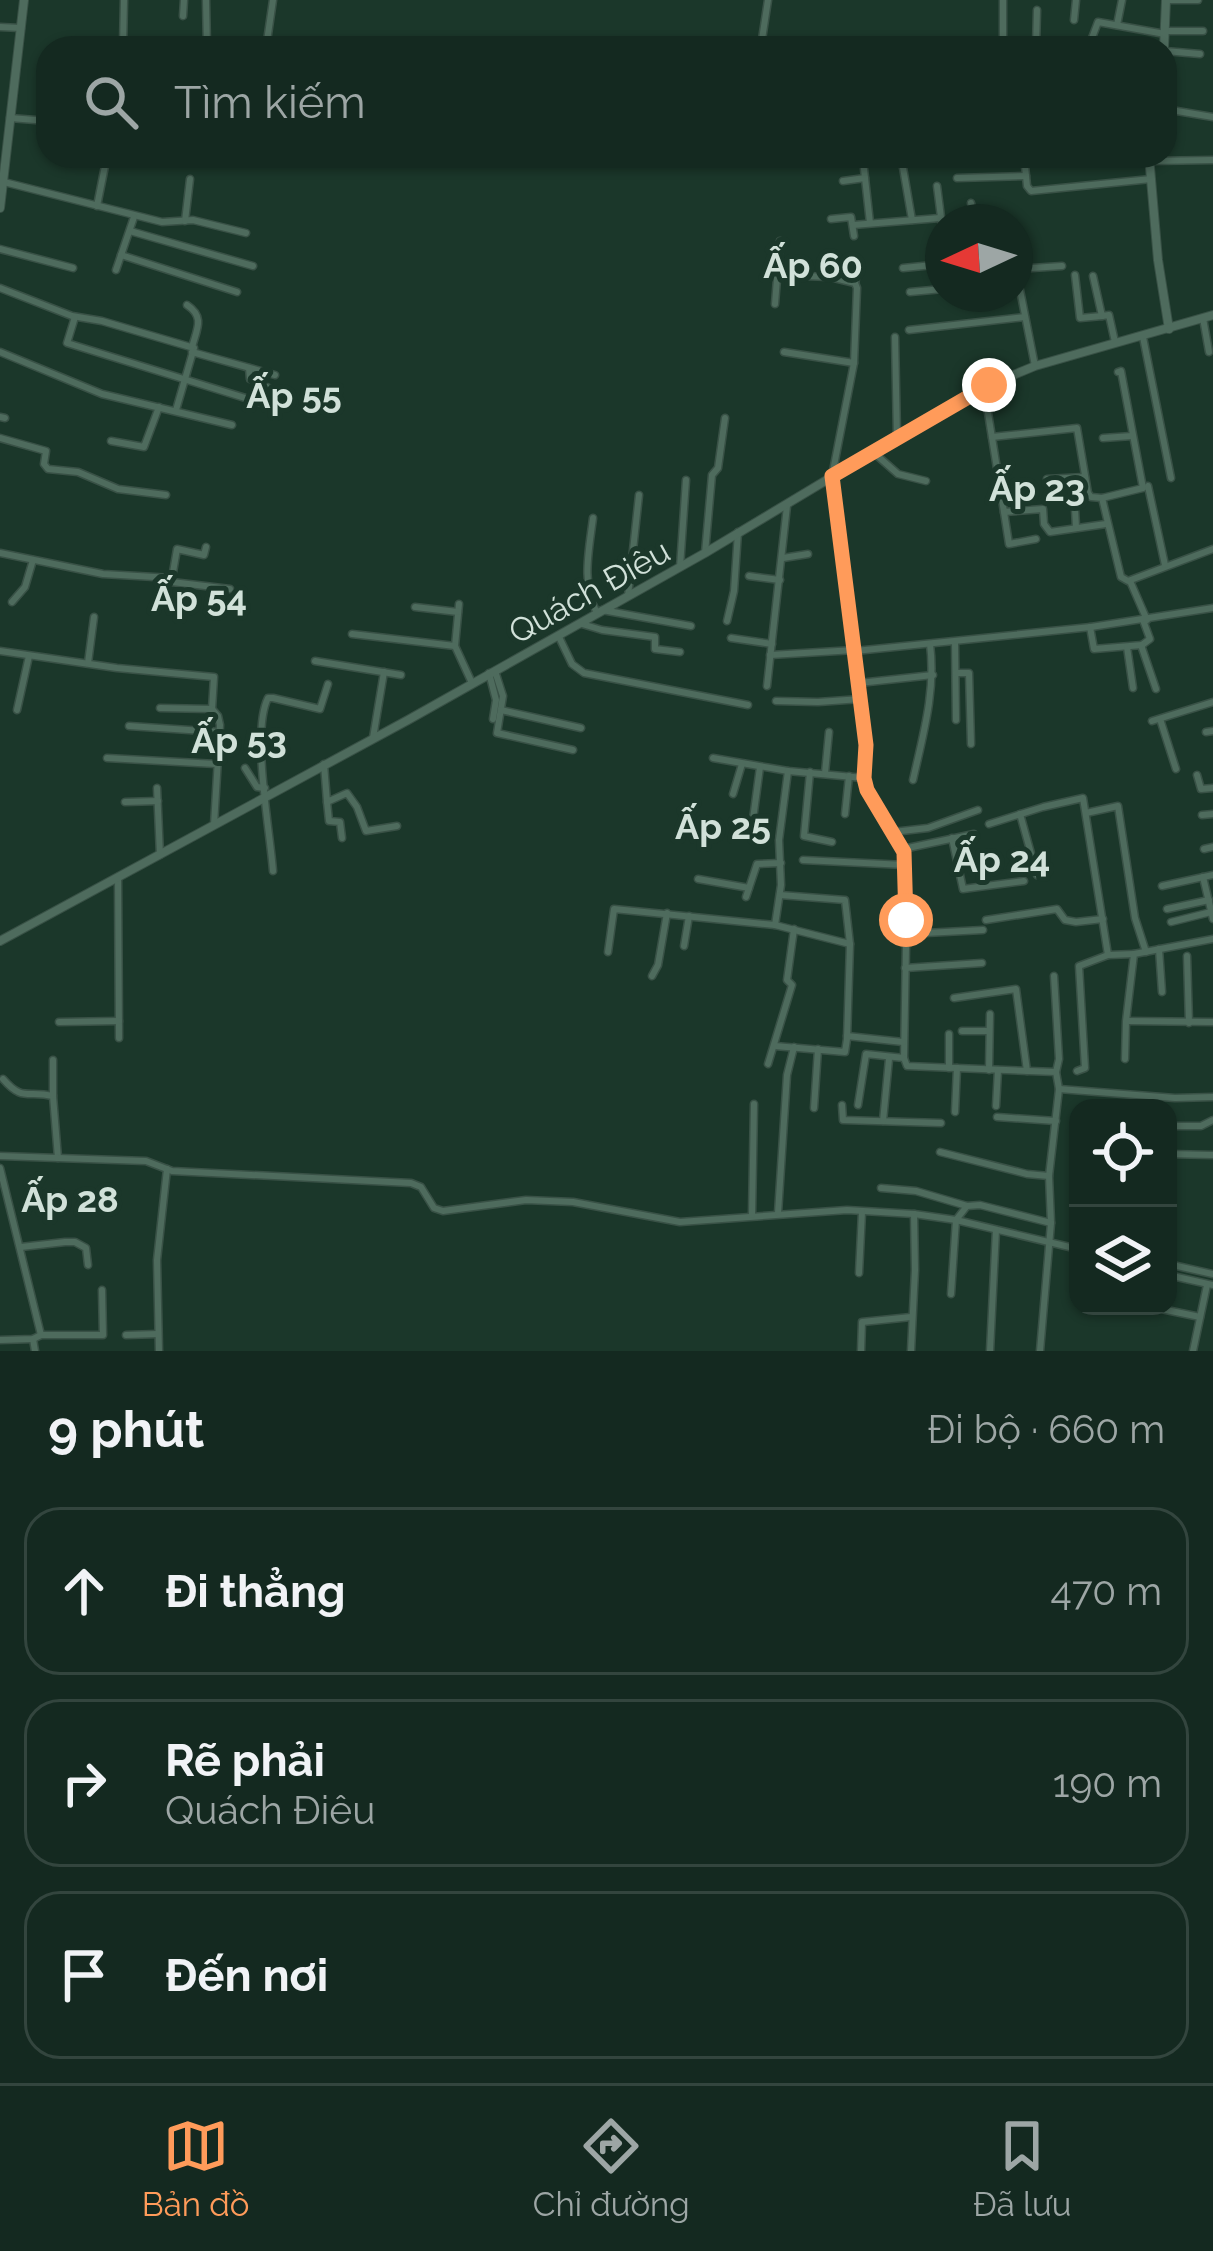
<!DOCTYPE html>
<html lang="vi">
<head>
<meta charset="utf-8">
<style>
	body { margin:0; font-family:Raleway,sans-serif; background:#21352d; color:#f1f3f6 }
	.controls { position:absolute; right:36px; bottom:36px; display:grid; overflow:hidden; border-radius:24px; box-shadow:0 3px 9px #0004 }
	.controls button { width:108px; height:108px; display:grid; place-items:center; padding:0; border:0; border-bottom:3px solid #33453e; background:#142920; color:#f1f3f6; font:60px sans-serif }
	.compass { position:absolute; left:925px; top:204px; width:108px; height:108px; border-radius:50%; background:#142920; box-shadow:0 3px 9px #0004; rotate:266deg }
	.stop { position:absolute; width:36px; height:36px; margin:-27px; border:9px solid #ff9b5a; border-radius:50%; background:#fff }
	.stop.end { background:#ff9b5a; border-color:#fff; box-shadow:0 3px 12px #0008 }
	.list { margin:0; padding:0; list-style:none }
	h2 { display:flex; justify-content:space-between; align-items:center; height:156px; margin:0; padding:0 48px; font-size:51px }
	h2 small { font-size:39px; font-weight:400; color:#9da6a5 }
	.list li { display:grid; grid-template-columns:78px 1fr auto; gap:36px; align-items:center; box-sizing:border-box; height:168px; margin:0 24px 24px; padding:0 24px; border:3px solid #33453e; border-radius:36px }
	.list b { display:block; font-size:45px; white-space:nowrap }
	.list p { margin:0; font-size:39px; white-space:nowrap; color:#9da6a5 }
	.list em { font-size:39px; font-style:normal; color:#9da6a5 }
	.icon { flex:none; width:66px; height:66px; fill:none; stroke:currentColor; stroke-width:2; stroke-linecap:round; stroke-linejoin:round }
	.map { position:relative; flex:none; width:1213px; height:1351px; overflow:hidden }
	.search { position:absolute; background:#142920; box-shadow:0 3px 9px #0004; left:36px; right:36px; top:36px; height:132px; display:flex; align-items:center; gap:30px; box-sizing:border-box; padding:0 42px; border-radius:36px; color:#9da6a5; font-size:45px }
	.sheet { height:732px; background:#142920 }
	nav { display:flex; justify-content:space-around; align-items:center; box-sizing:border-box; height:168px; border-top:3px solid #33453e; background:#142920; font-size:33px; color:#9da6a5 }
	nav a { display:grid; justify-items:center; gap:6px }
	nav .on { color:#ff9b5a }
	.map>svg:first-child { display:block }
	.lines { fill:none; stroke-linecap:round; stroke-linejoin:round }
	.street-casing { stroke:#395146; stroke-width:9 }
	.secondary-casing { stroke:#395146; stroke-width:10 }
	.street { stroke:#4e6b5d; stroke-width:6 }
	.secondary { stroke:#4e6b5d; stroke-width:8 }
	.route { stroke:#ff9b5a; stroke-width:15 }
	.labels { text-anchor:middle; stroke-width:10; stroke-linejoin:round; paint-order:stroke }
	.street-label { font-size:33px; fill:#d1e1d9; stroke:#1b372a }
	.neighbourhood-label { font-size:36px; font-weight:bold; fill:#d1e1d9; stroke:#1b372a }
</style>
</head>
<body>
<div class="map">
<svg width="1213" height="1351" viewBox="0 0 1213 1351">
	<rect width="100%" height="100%" fill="#1b372a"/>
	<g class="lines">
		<defs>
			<g id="street">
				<polyline points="206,0 207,48"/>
				<polyline points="1003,0 1003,47"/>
				<polyline points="1166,0 1198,0"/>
				<polyline points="183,16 184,0"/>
				<polyline points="1074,20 1076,0"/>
				<polyline points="1117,25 1122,0"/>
				<polyline points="0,27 21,28"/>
				<polyline points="1165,31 1203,31"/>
				<polyline points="761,46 768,0"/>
				<polyline points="949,47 1081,48"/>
				<polyline points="1036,47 1037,10"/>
				<polyline points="120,48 123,46 124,0"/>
				<polyline points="266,48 273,0"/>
				<polyline points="1085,48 1089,46 1098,22 1165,34"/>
				<polyline points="1165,51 1200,54"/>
				<polyline points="1165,109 1213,117"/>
				<polyline points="10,118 48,121"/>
				<polyline points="901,156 912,220"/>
				<polyline points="1024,156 1027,186 1031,191 1151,179"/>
				<polyline points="1150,161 1213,160"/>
				<polyline points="864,169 870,223"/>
				<polyline points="957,178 1026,176"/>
				<polyline points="843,181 865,178"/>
				<polyline points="4,182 162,222 193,220 246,233"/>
				<polyline points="937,186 943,233"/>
				<polyline points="971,203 975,222"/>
				<polyline points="97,206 107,156"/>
				<polyline points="831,219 851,217 854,236"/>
				<polyline points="185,221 190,179"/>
				<polyline points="853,225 940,218"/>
				<polyline points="130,231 253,266"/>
				<polyline points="0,249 73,268"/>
				<polyline points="121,255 237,292"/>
				<polyline points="903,268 943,264"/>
				<polyline points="116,270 134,217"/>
				<path d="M779,275L830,277L855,283L857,288L854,363L832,476L866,745C862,795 874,804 901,844L907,891L904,1058"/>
				<polyline points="1075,275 1080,318 1102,316"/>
				<polyline points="1093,276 1102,316 1109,315 1115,342"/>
				<polyline points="855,283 859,264"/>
				<polyline points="1015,283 1020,290 1035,366"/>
				<polyline points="1017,283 1017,269 1062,266"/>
				<polyline points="0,288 72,316 102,321 194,348 176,410"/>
				<polyline points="910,292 943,289"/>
				<polyline points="775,304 780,241"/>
				<path d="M187,305C205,317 197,329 192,347"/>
				<polyline points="75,317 67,343 268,405"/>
				<polyline points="1203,318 1209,352"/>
				<polyline points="909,330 1025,317"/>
				<polyline points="895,337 897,437"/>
				<polyline points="1143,337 1171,478"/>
				<polyline points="0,352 102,394 232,425"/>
				<polyline points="192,352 275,375"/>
				<polyline points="784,352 854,363"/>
				<polyline points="249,368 250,379 273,390"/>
				<polyline points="984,388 1004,512 1043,509 1044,524 1050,532 1106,524"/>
				<polyline points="0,417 5,418"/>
				<polyline points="992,437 1077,428 1088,493 1091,497 1102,498 1121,577 1128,581 1213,549"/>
				<polyline points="0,438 46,451 44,464 48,469 78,472 118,489 166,495"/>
				<polyline points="1103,438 1132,436"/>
				<polyline points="111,441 144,447 159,407"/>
				<polyline points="873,452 898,474 926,481"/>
				<polyline points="1047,479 1085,477"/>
				<polyline points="1148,486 1165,565"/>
				<polyline points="1102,498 1143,488 1121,371 1118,372"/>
				<polyline points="1075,509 1076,527"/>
				<polyline points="1004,512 1009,544 1036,539"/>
				<path d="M593,518C589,550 581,584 597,613"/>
				<polyline points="0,553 103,574 172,578 172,582 230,589"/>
				<polyline points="705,553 712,475 718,468 725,418"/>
				<polyline points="783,558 808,554"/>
				<polyline points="680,567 686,480"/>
				<polyline points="749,576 780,580"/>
				<polyline points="172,578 177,549 204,555 206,547"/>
				<polyline points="1130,581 1147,620"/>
				<polyline points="628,596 639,495"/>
				<polyline points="12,602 25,587 33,560"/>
				<polyline points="459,604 455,646 472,683"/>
				<polyline points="415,607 458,612"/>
				<polyline points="602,610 691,626"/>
				<polyline points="1143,620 1150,639 1142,645 1142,648 1156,689"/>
				<polyline points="727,621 734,591 738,532"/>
				<polyline points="582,624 602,630 655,637 655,649 680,652"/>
				<polyline points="1090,627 1094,649 1142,645"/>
				<polyline points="352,634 455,646"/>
				<polyline points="559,637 572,664 584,673 748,705"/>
				<polyline points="731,638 772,644"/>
				<polyline points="955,642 956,720"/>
				<polyline points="1127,647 1133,688"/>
				<polyline points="0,651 117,668 214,677 212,709 218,716 220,725 214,825"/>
				<polyline points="855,651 1091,627 1213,608"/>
				<polyline points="770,655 855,650"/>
				<polyline points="315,661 401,675"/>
				<polyline points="88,663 94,617"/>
				<polyline points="495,671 503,696 497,733 573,750"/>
				<polyline points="489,673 496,700 493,719"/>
				<polyline points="956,673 969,673 971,744"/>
				<polyline points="859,683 933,675"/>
				<polyline points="767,686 787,506"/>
				<polyline points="776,701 818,702 861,699"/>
				<polyline points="160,708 212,709"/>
				<polyline points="17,710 29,656"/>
				<polyline points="501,710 581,728"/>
				<polyline points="1160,719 1176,769"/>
				<polyline points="1152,721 1213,702"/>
				<polyline points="129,726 219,732"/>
				<polyline points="1206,732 1213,731"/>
				<polyline points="373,738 384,672"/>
				<polyline points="107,758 216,764"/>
				<polyline points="713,758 788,771 864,778"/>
				<polyline points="324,764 327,802 347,793 357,807 366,831 397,826"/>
				<polyline points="245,768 257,787 265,788"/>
				<polyline points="810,772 804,836 832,842"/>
				<polyline points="825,773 829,732"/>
				<polyline points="1197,775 1201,789 1213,788"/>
				<path d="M913,780C923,735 936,691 930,644"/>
				<polyline points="157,788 160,855"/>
				<polyline points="733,794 742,764"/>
				<polyline points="125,802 158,801"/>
				<polyline points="327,802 329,821 340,822 342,838"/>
				<polyline points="1086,813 1118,806 1135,918 1146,952"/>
				<polyline points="845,814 849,776"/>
				<polyline points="1020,814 1037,875"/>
				<polyline points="1202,815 1213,814"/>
				<polyline points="989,824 1043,807 1083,798 1108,955 1134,954"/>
				<polyline points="893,832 928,828 978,810"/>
				<polyline points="751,834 760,767"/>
				<polyline points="952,838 963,889 1024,881"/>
				<polyline points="903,849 974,834"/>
				<polyline points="1204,849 1213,847"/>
				<polyline points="803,860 905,865"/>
				<path d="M273,871C270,830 251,732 268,698H273L320,709L328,684"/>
				<polyline points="118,877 119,1038"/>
				<polyline points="1203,877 1213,919"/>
				<polyline points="698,879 749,888"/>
				<polyline points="1162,886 1213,875"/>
				<polyline points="746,897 757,864 781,863"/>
				<polyline points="1167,909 1209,900"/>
				<polyline points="986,920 1057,909 1065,920 1076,922 1103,919"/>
				<polyline points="1171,922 1211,912"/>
				<polyline points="775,925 781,885 779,840 788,771"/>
				<polyline points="906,934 983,930"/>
				<polyline points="684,946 689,916"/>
				<polyline points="1159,949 1162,992"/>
				<polyline points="608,952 614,909 775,925 850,944"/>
				<polyline points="1187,956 1189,1023"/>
				<polyline points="905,968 982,963"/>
				<polyline points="652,976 658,965 667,913"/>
				<polyline points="1054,976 1059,1059 1056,1072"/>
				<polyline points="954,998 1016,989 1027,1071"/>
				<polyline points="1127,1021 1213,1022"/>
				<polyline points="59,1022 119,1021"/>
				<polyline points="962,1031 989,1031"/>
				<polyline points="949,1034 949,1068"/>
				<polyline points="847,1036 903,1042"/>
				<polyline points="775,1046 845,1052 847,1039 850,944 845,900 780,895"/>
				<polyline points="1125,1059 1126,1021 1134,954 1213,939"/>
				<polyline points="768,1064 792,985 787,980 794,929"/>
				<polyline points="989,1070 990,1014"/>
				<polyline points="1077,1071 1085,1068 1079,966 1108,955"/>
				<path d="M3,1079C23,1102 27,1090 53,1096L58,1158"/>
				<polyline points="1059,1089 1175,1098 1213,1097"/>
				<polyline points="53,1096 53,1060"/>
				<polyline points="842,1105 843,1120 941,1123"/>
				<polyline points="858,1105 866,1054 904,1058 907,1066 1056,1072 1059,1089 1049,1176 1051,1223 1040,1351"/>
				<polyline points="996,1106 998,1070"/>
				<polyline points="814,1108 818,1049"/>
				<polyline points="955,1112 957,1068"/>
				<polyline points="997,1117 1056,1121"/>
				<polyline points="883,1121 889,1059"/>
				<polyline points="1168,1126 1201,1126 1213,1120"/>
				<polyline points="940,1152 1027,1174 1049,1176"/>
				<polyline points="1168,1154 1213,1155"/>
				<polyline points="0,1156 146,1161 172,1171 411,1183 421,1187 434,1208 443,1211 526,1200 573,1202 680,1222 847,1210 914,1214 956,1220 1078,1249"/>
				<polyline points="0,1168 41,1335"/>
				<polyline points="881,1188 916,1191 967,1206"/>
				<polyline points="778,1213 787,1075 794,1047"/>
				<polyline points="752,1215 754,1104"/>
				<polyline points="1168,1233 1169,1201"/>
				<polyline points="21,1247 65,1242 75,1242 86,1248 88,1265"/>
				<polyline points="1168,1264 1213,1274"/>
				<polyline points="859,1273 862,1212"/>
				<polyline points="1168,1275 1213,1285"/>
				<polyline points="951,1294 956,1220 967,1206 980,1205 1051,1223"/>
				<polyline points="1147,1306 1200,1317"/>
				<polyline points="126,1335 158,1334"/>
				<polyline points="33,1339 35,1351"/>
				<polyline points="0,1340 33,1339 41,1335 103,1335 102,1290"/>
				<polyline points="159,1351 157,1260 167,1169"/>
				<polyline points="861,1351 862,1322 911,1317"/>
				<polyline points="911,1351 915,1270 914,1214"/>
				<polyline points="990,1351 996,1230"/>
				<polyline points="1193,1351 1207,1285"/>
			</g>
			<g id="secondary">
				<polyline points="1164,48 1166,0"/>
				<polyline points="1149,156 1158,260 1169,329"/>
				<polyline points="0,208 24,0"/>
				<polyline points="0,941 408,720 705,553 975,391 1035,366 1213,315"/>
			</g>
		</defs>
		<use href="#street" class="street-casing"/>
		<use href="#secondary" class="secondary-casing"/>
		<use href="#street" class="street"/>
		<use href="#secondary" class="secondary"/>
	</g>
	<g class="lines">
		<polyline class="route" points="906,920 904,852 867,790 864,778 866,745 832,476 989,385"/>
	</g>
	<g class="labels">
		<g class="street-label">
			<text transform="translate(589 591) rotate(-29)" y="12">Quách Điêu</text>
		</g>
		<g class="neighbourhood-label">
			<text x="813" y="278">Ấp 60</text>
			<text x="294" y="408">Ấp 55</text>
			<text x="1037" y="501">Ấp 23</text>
			<text x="199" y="611">Ấp 54</text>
			<text x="239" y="753">Ấp 53</text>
			<text x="723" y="839">Ấp 25</text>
			<text x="1002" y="872">Ấp 24</text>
			<text x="70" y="1212">Ấp 28</text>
		</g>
	</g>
</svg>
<div class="controls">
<button><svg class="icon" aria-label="locate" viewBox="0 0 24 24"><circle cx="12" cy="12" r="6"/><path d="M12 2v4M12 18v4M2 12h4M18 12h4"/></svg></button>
<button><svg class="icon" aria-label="layers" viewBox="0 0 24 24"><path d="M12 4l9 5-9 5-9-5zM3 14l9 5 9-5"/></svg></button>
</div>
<svg class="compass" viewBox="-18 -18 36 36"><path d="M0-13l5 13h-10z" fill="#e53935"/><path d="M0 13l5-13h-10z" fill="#9da6a5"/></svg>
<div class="stop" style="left:906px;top:920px"></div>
<div class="stop end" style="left:989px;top:385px"></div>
<div class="search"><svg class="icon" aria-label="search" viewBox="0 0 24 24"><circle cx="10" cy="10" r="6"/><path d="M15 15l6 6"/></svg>Tìm kiếm</div>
</div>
<section class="sheet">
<h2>9 phút<small>Đi bộ · 660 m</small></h2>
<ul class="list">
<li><svg class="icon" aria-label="ahead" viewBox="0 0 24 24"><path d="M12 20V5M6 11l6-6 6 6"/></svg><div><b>Đi thẳng</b></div><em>470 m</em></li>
<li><svg class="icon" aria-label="right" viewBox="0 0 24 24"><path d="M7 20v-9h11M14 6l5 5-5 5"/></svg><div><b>Rẽ phải</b><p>Quách Điêu</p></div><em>190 m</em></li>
<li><svg class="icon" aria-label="arrive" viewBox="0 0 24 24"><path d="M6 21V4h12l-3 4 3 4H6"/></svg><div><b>Đến nơi</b></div></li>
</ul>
</section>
<nav>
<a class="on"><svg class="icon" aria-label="map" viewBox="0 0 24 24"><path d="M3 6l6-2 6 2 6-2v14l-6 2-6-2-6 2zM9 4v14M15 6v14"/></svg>Bản đồ</a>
<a><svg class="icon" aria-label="directions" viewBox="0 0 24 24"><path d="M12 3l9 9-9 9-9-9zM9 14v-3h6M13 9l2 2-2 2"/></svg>Chỉ đường</a>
<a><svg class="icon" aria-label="saved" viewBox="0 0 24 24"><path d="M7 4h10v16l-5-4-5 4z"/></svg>Đã lưu</a>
</nav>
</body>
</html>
